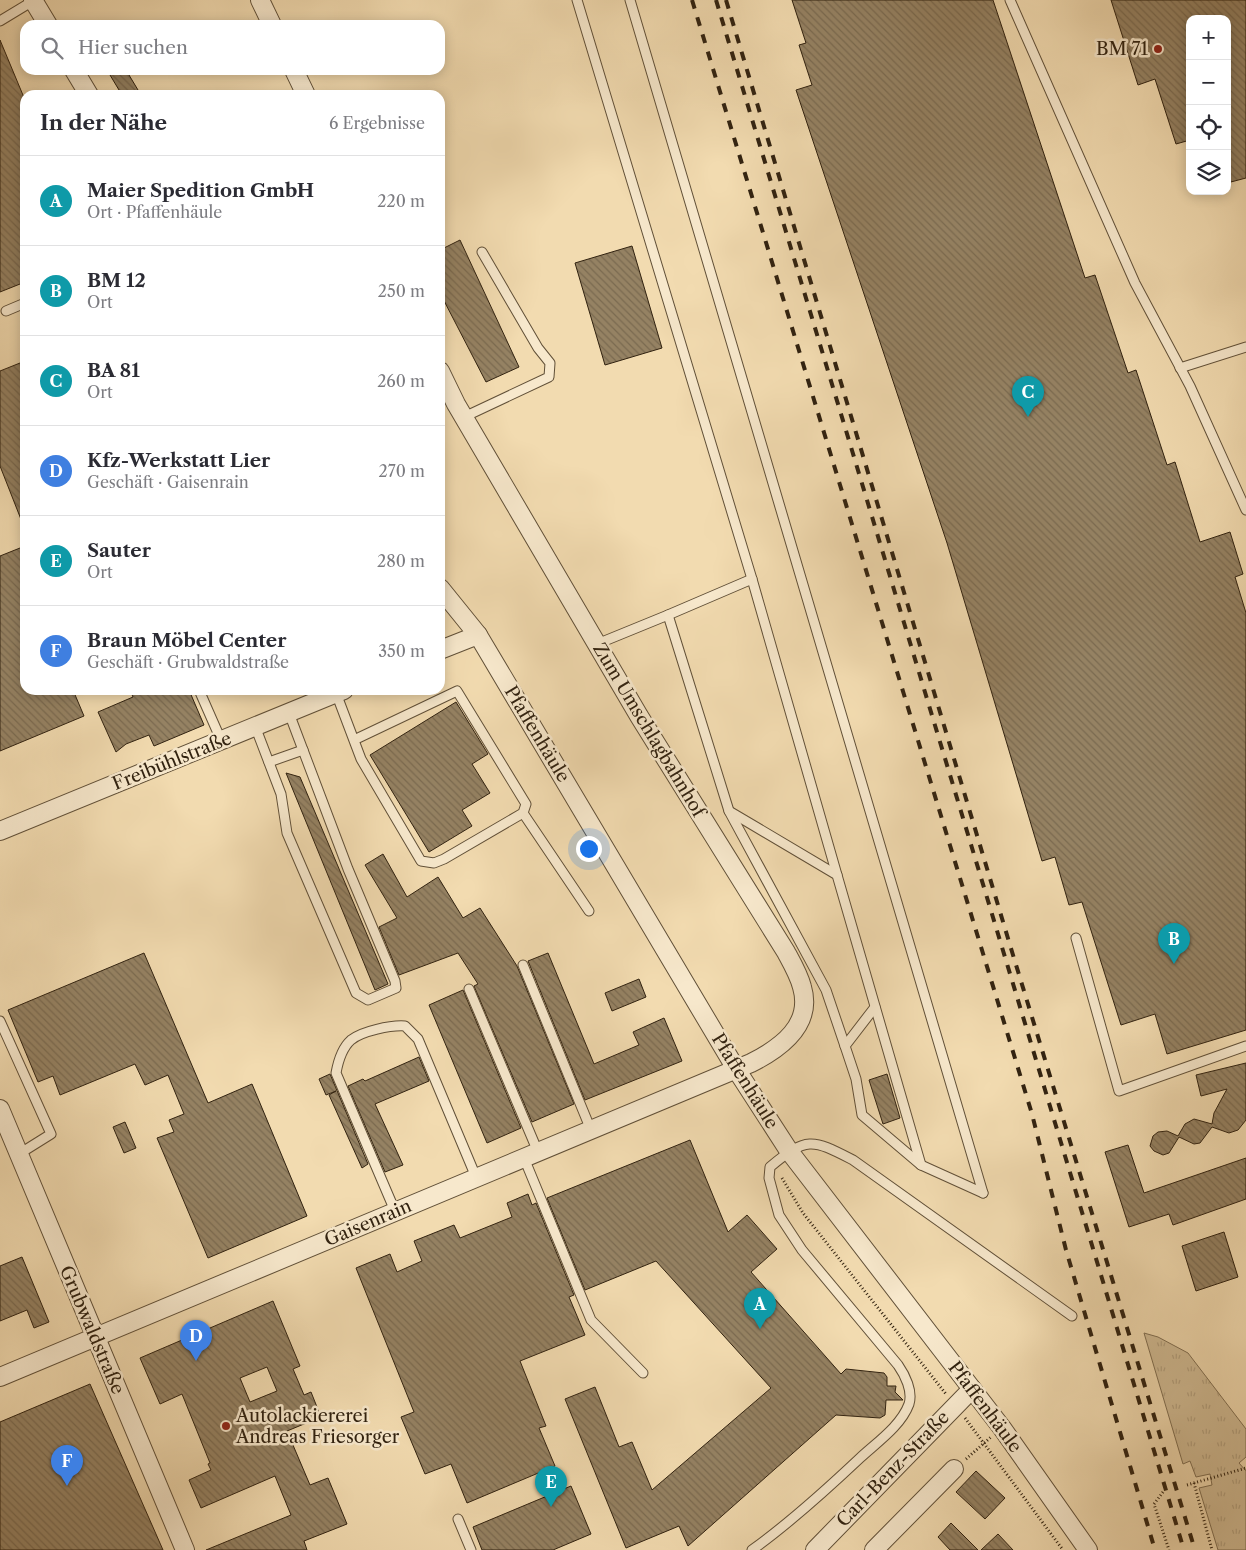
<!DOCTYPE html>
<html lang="de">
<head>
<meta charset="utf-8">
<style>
	body { margin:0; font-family:"Libre Caslon Text",serif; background:#f2f2f3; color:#2b2b33 }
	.controls { position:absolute; right:15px; top:15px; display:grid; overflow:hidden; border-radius:10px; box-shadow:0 2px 12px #0003 }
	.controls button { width:45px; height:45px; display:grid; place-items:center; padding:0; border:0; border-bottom:1px solid #e1e1e2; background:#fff; color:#2b2b33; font:25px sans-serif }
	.you { position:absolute; left:588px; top:848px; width:18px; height:18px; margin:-12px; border:4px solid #fff; border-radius:50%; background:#1a73e8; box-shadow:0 0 0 8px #1a73e833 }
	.badge { display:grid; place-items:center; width:32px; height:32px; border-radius:50%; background:#8f2418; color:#fff; font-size:16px; font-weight:700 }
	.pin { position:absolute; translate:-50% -41px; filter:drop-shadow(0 1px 2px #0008) }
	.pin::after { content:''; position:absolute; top:26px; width:18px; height:15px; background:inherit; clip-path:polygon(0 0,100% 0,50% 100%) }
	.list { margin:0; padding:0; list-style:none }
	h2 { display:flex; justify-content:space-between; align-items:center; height:65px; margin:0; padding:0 20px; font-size:21px }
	h2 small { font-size:16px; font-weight:400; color:#7c7c81 }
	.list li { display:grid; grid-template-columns:32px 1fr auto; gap:15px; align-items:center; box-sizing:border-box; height:90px; padding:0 20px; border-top:1px solid #e1e1e2 }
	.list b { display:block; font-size:19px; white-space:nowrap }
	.list p { margin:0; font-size:16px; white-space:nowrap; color:#7c7c81 }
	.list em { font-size:16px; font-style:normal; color:#7c7c81 }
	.icon { flex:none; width:28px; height:28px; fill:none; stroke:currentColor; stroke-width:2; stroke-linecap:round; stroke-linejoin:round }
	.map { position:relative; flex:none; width:1246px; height:1550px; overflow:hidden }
	.search { position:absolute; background:#fff; box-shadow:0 2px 12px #0003; left:20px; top:20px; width:425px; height:55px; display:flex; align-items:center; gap:12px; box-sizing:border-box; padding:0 18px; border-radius:15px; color:#7c7c81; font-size:19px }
	.panel { position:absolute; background:#fff; box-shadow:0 2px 12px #0003; left:20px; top:90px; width:425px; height:605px; border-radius:15px }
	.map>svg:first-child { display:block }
	.grass { fill:url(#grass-tufts); stroke:#816f52 }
	.building { fill:url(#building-back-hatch); stroke:#312210; fill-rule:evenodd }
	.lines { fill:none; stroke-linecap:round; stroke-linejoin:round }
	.lane-casing { stroke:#615038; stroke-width:11 }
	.street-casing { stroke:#615038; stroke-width:20 }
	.path { stroke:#312210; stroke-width:3; stroke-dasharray:1 2.5; stroke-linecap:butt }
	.lane { stroke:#f7e8cc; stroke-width:9 }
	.street { stroke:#f7e8cc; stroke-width:18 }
	.rail { stroke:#312210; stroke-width:4; stroke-dasharray:9 9; stroke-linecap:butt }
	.poi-dot { fill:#8f2418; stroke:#f7e8cc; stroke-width:2 }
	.labels { text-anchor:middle; stroke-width:5; stroke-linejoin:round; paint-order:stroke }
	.poi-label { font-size:18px; fill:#312210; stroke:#f7e8cc; text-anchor:end }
	.street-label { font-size:18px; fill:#312210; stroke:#f7e8cc }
</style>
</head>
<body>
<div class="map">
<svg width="1246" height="1550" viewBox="0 0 1246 1550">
	<defs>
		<pattern id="grass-tufts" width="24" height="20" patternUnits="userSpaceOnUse" patternTransform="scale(1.25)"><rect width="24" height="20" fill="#d1bc95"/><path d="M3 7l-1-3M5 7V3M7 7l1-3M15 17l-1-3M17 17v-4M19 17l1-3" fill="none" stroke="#b4a17f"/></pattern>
		<pattern id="building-back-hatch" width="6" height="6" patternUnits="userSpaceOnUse" patternTransform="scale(1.25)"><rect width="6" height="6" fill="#958263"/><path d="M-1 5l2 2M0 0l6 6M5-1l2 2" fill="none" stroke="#7a6a50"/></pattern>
	</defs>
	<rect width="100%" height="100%" fill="#f2dbb0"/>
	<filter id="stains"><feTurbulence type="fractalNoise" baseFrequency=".004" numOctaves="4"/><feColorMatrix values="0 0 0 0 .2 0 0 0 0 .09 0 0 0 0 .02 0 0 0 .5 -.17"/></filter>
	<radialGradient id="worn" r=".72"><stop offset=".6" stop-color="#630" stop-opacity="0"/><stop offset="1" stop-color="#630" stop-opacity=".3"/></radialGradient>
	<polygon class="grass" points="1144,1333 1158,1337 1188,1353 1246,1429 1246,1457 1239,1463 1246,1471 1246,1550 1218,1550 1199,1488 1212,1485 1210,1474 1196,1477 1190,1461 1183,1464"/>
	<g class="building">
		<polygon points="792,0 993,0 1085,278 1095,275 1128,373 1136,370 1167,465 1175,462 1200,542 1230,532 1243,574 1235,577 1246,613 1246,1030 1167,1054 1155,1014 1121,1025 1082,902 1069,905 1055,857 1042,861 947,543 796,90 812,85 799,45 806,43"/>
		<polygon points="1111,0 1246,0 1246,178 1227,183 1227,19 1190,19 1190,140 1176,144 1155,79 1138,85"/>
		<polygon points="0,40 25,100 25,282 0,292"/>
		<polygon points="107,70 126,70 141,95 122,95"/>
		<polygon points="460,240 519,367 486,382 440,293 440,250"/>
		<polygon points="632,246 662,348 605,365 575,263"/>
		<polygon points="25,361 25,527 24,527 0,466 0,371"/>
		<polygon points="25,546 25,690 73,690 84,716 0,751 0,556"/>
		<polygon points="130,690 189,690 204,725 154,746 149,735 126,744 116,752 98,712 133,697"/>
		<polygon points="456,702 488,754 472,764 490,793 462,810 472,826 429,852 370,755"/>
		<polygon points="286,773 300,777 388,984 375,990"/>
		<polygon points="383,854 407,897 438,877 463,918 480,908 517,966 574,1104 532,1122 474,986 478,984 458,953 399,975 379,927 397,918 365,865"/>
		<polygon points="144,953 208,1103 252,1084 307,1216 208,1258 157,1138 174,1132 169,1120 184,1114 168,1075 145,1085 135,1064 60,1095 53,1076 38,1082 8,1010"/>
		<polygon points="548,953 594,1064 639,1045 633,1032 664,1018 682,1061 585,1100 528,961"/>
		<polygon points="639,979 646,997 612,1011 605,993"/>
		<polygon points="463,990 521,1128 487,1143 429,1005"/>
		<polygon points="419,1057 429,1081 375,1104 403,1165 385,1172 348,1086 363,1079 365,1081"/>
		<polygon points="1246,1063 1246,1120 1238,1130 1229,1133 1212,1127 1200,1143 1194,1144 1179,1137 1169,1153 1163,1155 1154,1151 1150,1146 1153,1136 1158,1132 1167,1131 1178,1136 1185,1124 1194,1119 1212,1124 1214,1113 1227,1089 1201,1096 1196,1075"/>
		<polygon points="330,1074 368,1164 362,1168 329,1095 336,1091 326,1095 319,1079"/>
		<polygon points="887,1074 900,1118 883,1124 869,1080"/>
		<polygon points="125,1122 136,1148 124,1153 113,1127"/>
		<polygon points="690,1140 728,1232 747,1215 777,1249 751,1272 841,1374 846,1369 884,1373 887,1377 887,1386 896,1386 895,1392 903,1400 886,1400 885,1415 880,1418 836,1415 688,1546 679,1526 626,1548 565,1399 595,1387 619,1447 632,1442 652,1490 771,1388 656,1261 585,1290 547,1198"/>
		<polygon points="1128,1145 1144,1193 1246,1158 1246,1199 1173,1225 1169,1214 1129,1227 1105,1152"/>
		<polygon points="528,1194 532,1205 536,1203 574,1295 569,1297 585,1335 520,1361 546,1426 539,1428 555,1466 467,1503 451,1464 425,1474 401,1417 414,1412 356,1268 390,1254 397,1272 422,1261 414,1241 454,1225 460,1238 512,1217 507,1203"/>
		<polygon points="1224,1232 1238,1277 1196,1291 1182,1246"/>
		<polygon points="22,1257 49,1322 34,1328 27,1310 0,1321 0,1266"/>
		<path d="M273,1301L300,1366L293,1369L304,1395L311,1392L321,1417L287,1431L310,1485L328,1478L347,1524L304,1541L307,1550H206L291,1515L275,1476L201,1508L189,1480L211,1470L208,1464L210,1463L182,1394L160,1404L140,1358ZM267,1367L277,1391L250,1402L240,1378Z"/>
		<polygon points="90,1384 163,1550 0,1550 0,1422"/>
		<polygon points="976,1471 1005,1498 985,1519 956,1492"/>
		<polygon points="571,1486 591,1534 553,1550 482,1550 473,1527"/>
		<polygon points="951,1523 978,1550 950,1550 938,1537"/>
		<polygon points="998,1534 1013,1550 981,1550"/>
	</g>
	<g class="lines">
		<defs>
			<g id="lane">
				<polyline points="577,0 752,579 837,875"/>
				<polyline points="630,0 983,1193"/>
				<polyline points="1010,0 1135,283 1190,386 1246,510"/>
				<polyline points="0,21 33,1"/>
				<polyline points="6,311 25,303"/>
				<polyline points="1180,368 1246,347"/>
				<polyline points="464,417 549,377 550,363 538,348 482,252"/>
				<polyline points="668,615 752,579"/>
				<polyline points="597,644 668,615 729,811 826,990 845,1046"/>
				<polyline points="199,690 221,740"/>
				<polyline points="336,693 361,759 421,861 434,863 444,859 523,813 526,804 457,691 354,740"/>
				<polyline points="255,726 281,794 287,833 356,993 368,1000 396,988 395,981 348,869 289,713"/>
				<polyline points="269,762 303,750"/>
				<polyline points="729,811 837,875 921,1165"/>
				<polyline points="523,813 589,911"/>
				<polyline points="1076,938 1119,1091 1246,1046"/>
				<polyline points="523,965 591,1130"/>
				<polyline points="469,989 538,1152"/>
				<polyline points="875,1007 845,1046 856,1079 862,1115 921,1165 983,1193"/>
				<polyline points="0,1021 51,1134 19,1154"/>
				<polyline points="524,1158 591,1320 643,1373"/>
				<path d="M395,1211L336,1073C338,1062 342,1048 351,1040C362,1031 391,1025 405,1026L418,1039L476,1177"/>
				<polyline points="458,1519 471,1550"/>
				<path d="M752,1550C791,1522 825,1491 860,1458C876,1443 901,1426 909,1404C913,1391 905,1375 898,1365L802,1250L779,1215L769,1178L770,1167C807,1136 812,1139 853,1160L1072,1316"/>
			</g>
			<g id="street">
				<polyline points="33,0 48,25"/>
				<polyline points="260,0 272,25"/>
				<polyline points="74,70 89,95"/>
				<polyline points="294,70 306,95"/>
				<polyline points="440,588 478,635 736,1069 789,1151 1002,1428 1088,1550"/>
				<polyline points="440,650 478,635"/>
				<polyline points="0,831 344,690"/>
				<polyline points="0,1109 185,1550"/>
				<path d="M0,1377L751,1063C781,1048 813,1025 802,987C799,975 792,963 786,952L639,716L456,404L440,371"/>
				<polyline points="815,1550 972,1389"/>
				<polyline points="874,1550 954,1469"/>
			</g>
		</defs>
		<use href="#lane" class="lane-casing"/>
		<use href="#street" class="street-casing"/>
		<g class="path">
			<polyline points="782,1178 803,1213 946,1394"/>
			<polyline points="965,1418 1063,1550"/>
			<polyline points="966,1459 991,1437"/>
			<polyline points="1194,1483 1212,1550"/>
			<polyline points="1187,1485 1246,1468"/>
			<polyline points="1163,1492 1154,1504 1169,1550"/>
		</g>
		<use href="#lane" class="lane"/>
		<use href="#street" class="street"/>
		<g class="rail">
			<polyline points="692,0 1032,1114 1066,1250 1155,1550"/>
			<polyline points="716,0 1184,1550"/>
			<polyline points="726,0 1013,955 1195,1550"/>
		</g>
	</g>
	<g class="poi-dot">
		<circle cx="1158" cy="49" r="5"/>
		<circle cx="226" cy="1426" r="5"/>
	</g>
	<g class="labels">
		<g class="poi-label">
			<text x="1148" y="55">BM 71</text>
			<text x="236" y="1422" text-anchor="start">Autolackiererei<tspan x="236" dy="21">Andreas Friesorger</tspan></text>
		</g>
		<g class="street-label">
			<text transform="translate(649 730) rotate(59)" y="6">Zum Umschlagbahnhof</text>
			<text transform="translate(537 734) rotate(59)" y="6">Pfaffenhäule</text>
			<text transform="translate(172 761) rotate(-22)" y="6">Freibühlstraße</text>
			<text transform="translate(745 1081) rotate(58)" y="6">Pfaffenhäule</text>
			<text transform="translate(368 1223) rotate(-23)" y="6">Gaisenrain</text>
			<text transform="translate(92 1330) rotate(67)" y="6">Grubwaldstraße</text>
			<text transform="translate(985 1407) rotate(53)" y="6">Pfaffenhäule</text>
			<text transform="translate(893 1469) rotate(-46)" y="6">Carl-Benz-Straße</text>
		</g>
	</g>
	<rect width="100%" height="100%" filter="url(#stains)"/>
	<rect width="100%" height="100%" fill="url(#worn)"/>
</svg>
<div class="controls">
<button>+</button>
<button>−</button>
<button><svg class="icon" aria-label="locate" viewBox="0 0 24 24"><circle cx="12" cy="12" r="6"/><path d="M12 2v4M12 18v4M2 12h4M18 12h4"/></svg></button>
<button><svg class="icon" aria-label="layers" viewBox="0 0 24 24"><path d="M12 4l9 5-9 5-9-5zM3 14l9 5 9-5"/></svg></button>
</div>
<div class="you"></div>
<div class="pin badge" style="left:760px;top:1329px;background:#0f9aa8">A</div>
<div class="pin badge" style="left:1174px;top:964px;background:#0f9aa8">B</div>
<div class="pin badge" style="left:1028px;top:417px;background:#0f9aa8">C</div>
<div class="pin badge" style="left:196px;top:1361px;background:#3f7fe0">D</div>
<div class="pin badge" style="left:551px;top:1507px;background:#0f9aa8">E</div>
<div class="pin badge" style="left:67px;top:1486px;background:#3f7fe0">F</div>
<div class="search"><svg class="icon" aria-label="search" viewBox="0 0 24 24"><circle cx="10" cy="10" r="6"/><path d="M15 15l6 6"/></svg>Hier suchen</div>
<section class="panel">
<h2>In der Nähe<small>6 Ergebnisse</small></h2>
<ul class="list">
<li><span class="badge" style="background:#0f9aa8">A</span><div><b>Maier Spedition GmbH</b><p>Ort · Pfaffenhäule</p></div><em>220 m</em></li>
<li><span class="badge" style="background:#0f9aa8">B</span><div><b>BM 12</b><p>Ort</p></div><em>250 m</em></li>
<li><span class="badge" style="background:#0f9aa8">C</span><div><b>BA 81</b><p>Ort</p></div><em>260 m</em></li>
<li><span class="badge" style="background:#3f7fe0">D</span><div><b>Kfz-Werkstatt Lier</b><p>Geschäft · Gaisenrain</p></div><em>270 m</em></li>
<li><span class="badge" style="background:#0f9aa8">E</span><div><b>Sauter</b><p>Ort</p></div><em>280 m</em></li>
<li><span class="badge" style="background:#3f7fe0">F</span><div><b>Braun Möbel Center</b><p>Geschäft · Grubwaldstraße</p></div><em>350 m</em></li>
</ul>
</section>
</div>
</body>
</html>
